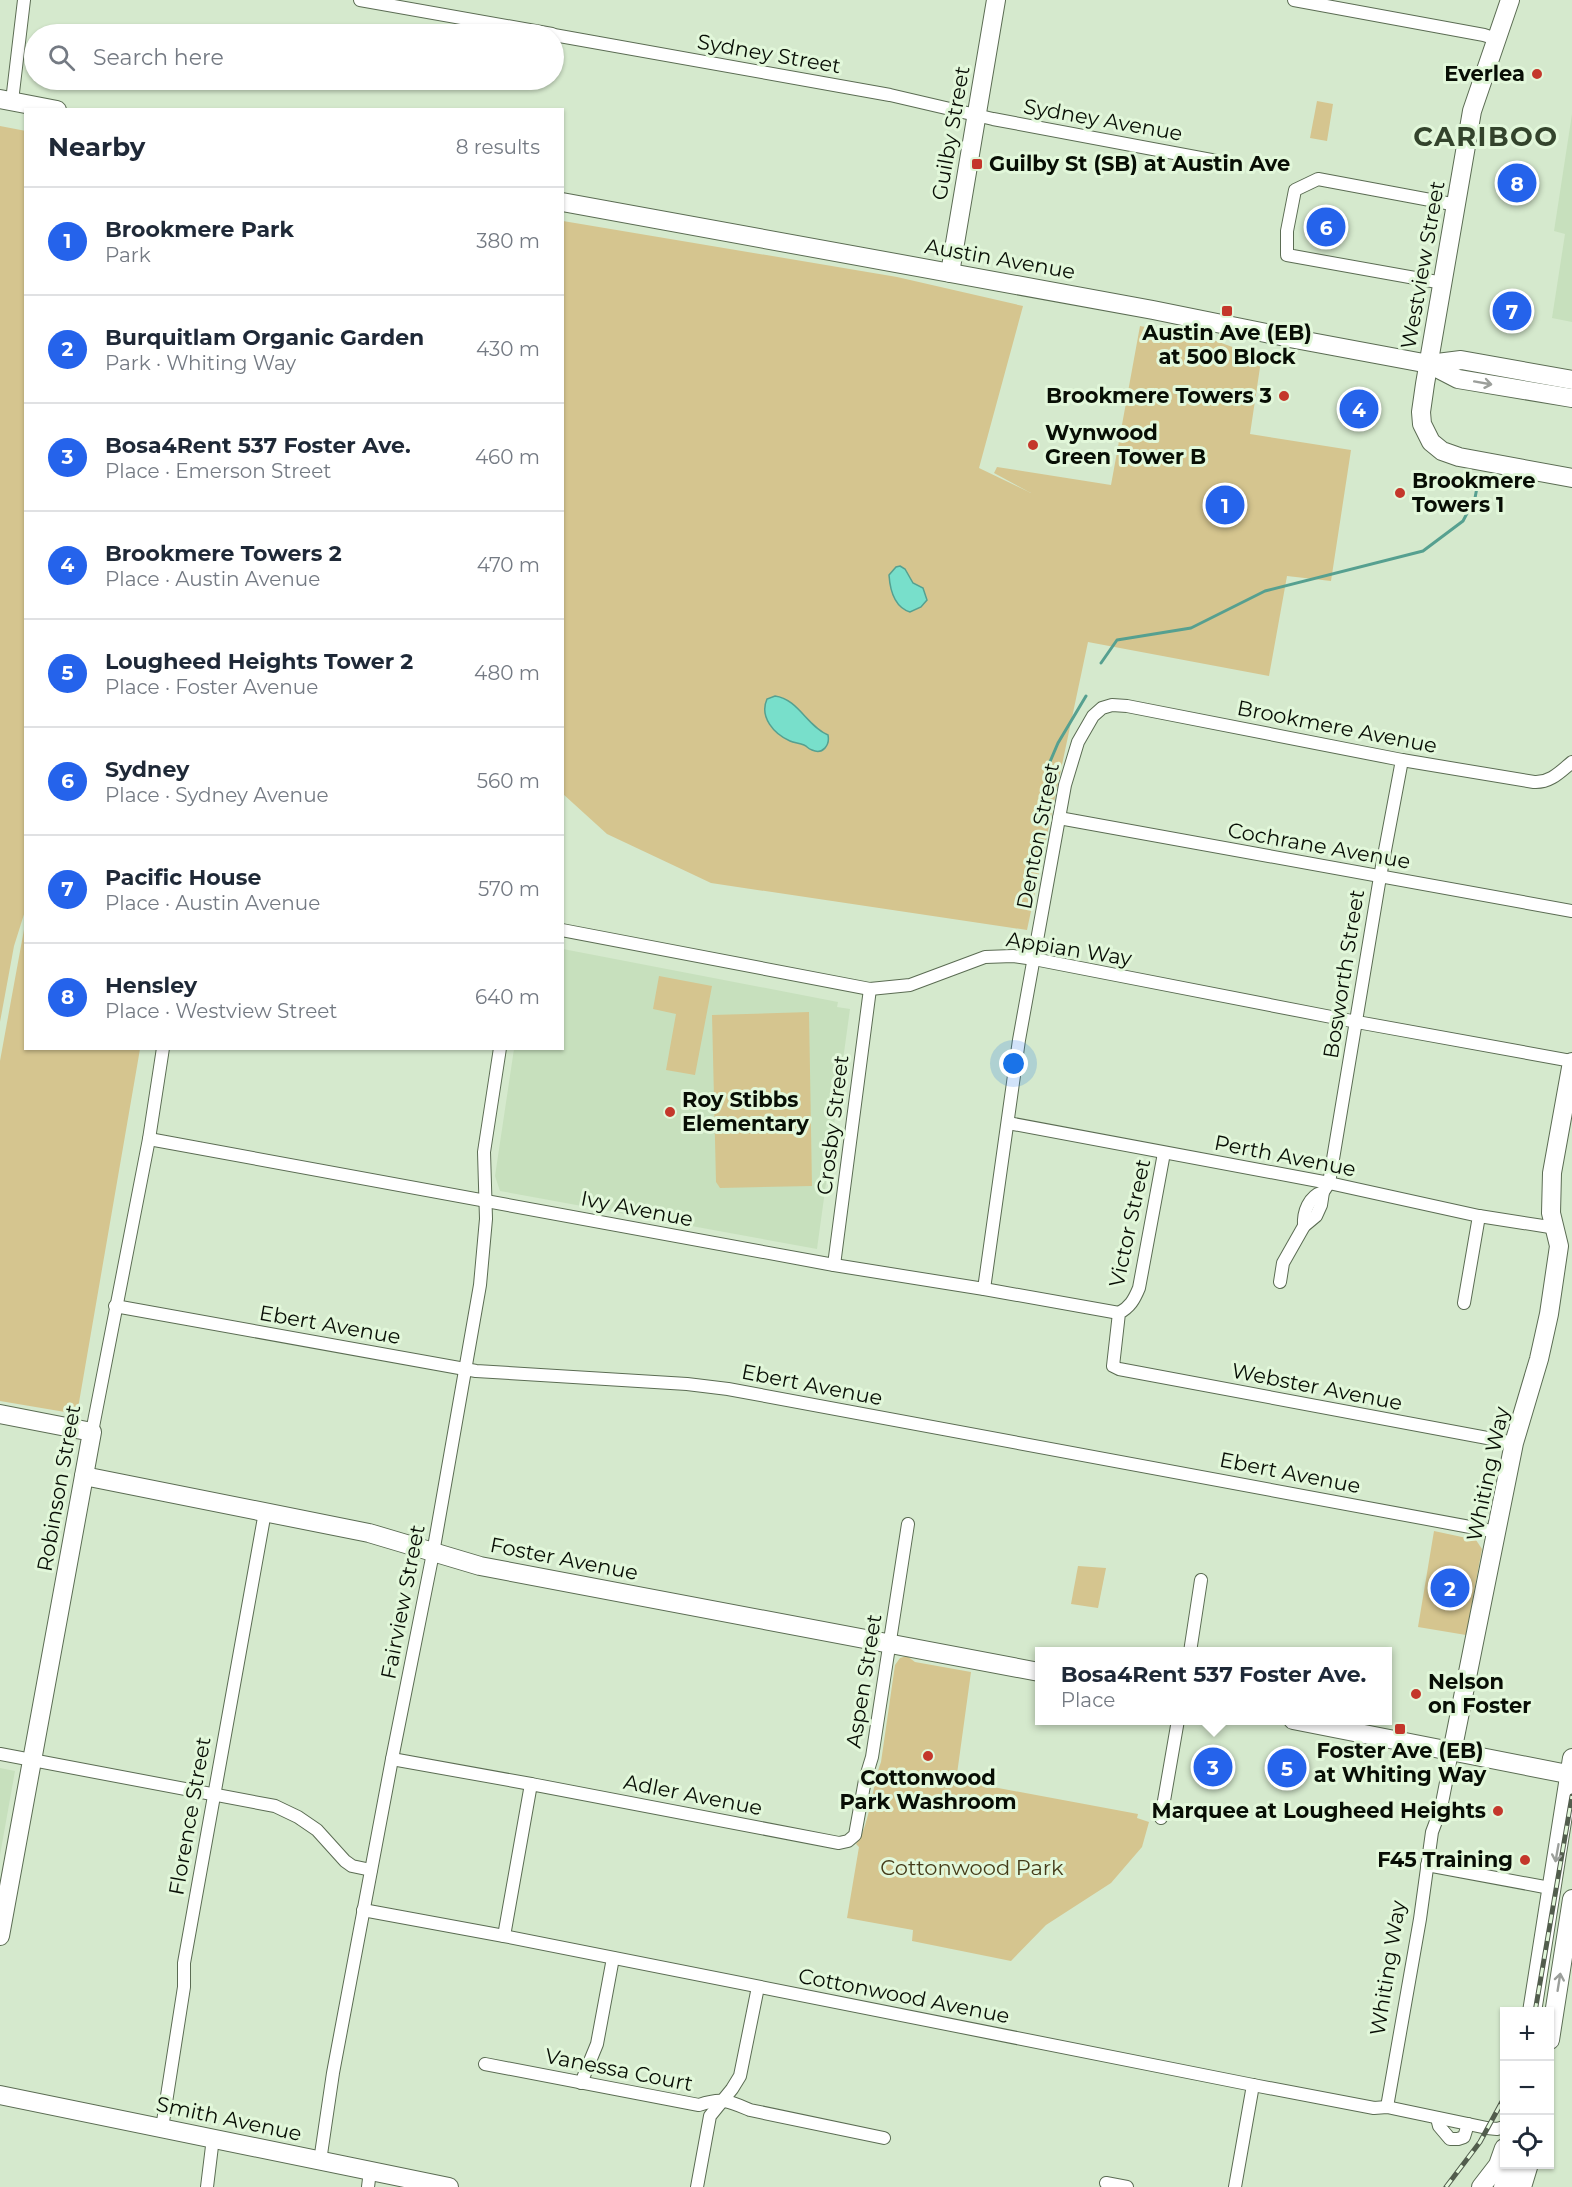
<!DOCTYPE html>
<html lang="en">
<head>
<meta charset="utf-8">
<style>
	body { margin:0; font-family:Montserrat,sans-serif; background:#f2f2f3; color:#1f2937 }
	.controls { position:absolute; right:18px; bottom:18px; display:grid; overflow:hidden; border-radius:0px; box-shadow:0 2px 4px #0004 }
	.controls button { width:54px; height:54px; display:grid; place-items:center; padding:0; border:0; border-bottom:2px solid #e0e1e3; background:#fff; color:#1f2937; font:30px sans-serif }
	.you { position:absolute; left:1014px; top:1064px; width:21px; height:21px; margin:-15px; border:4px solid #fff; border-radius:50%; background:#1a73e8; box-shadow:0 0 0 9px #1a73e833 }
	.badge { display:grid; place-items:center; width:39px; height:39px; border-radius:50%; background:#2563eb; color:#fff; font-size:20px; font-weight:700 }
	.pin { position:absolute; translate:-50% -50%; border:3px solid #fff; box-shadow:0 2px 6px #0006 }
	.popup { position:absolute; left:1035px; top:1647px; width:357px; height:78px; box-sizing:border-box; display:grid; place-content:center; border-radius:0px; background:#fff; filter:drop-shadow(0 2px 4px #0005); font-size:20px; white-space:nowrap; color:#747a83 }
	.popup b { font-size:22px; color:#1f2937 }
	.popup::after { content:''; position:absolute; left:50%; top:100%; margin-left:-12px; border:12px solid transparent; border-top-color:#fff }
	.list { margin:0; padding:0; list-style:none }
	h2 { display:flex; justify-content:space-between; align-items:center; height:78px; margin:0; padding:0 24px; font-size:26px }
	h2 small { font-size:20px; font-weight:400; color:#747a83 }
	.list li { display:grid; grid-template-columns:39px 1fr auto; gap:18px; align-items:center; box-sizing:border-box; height:108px; padding:0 24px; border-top:2px solid #e0e1e3 }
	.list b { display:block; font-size:22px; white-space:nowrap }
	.list p { margin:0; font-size:20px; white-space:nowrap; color:#747a83 }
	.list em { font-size:20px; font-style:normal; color:#747a83 }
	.icon { flex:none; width:33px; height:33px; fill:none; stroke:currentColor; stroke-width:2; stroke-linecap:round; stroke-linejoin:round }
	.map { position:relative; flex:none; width:1572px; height:2187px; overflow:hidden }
	.search { position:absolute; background:#fff; box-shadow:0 2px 4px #0004; left:24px; top:24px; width:540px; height:66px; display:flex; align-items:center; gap:15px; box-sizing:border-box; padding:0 21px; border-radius:33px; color:#747a83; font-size:22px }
	.panel { position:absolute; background:#fff; box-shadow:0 2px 4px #0004; left:24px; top:108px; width:540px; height:942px; border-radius:0px }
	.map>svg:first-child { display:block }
	.built { fill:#c7e0bd }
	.green { fill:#d5c58f }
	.water { fill:#78dfcb; stroke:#56a090; stroke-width:1.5 }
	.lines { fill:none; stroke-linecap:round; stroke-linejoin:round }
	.stream { stroke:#56a090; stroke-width:3 }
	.street-casing { stroke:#5b6c53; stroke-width:14 }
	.secondary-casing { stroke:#5b6c53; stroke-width:20 }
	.street { stroke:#fff; stroke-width:12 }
	.secondary { stroke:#fff; stroke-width:18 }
	.rail-casing { stroke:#525d4d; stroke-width:5 }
	.rail { stroke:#e2f7da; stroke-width:3; stroke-dasharray:9; stroke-linecap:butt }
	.oneway { stroke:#9c9f9b }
	.poi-dot { fill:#c4372b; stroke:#e2f7da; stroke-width:2 }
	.labels { text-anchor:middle; stroke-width:6; stroke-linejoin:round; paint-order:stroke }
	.street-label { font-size:21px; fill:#080e05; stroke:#e2f7da }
	.poi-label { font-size:21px; font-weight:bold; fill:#080e05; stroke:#e2f7da; text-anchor:start }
	.park-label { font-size:21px; fill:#453b19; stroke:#e2f7da }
	.district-label { font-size:27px; font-weight:bold; letter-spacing:1.5px; fill:#33432c; stroke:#e2f7da }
</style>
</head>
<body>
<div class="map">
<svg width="1572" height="2187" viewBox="0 0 1572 2187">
	<rect width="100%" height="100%" fill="#d5e9cd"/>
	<g class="built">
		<polygon points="1572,114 1572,322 1552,318 1565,234 1554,231"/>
		<polygon points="563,949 838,1002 837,1007 850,1009 817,1249 500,1191 495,1176 514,1049 562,1048"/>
		<polygon points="0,1768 15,1771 0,1855"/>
	</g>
	<g class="green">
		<polygon points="1317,101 1333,104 1327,141 1310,138"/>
		<polygon points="0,126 26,131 26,908 14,946 0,1022"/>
		<polygon points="563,221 897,277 1023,306 979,468 1031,493 994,473 997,467 1111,485 1140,326 1208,338 1235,348 1262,354 1250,434 1351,450 1331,581 1287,576 1269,676 1088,642 1027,930 711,883 607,834 563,794"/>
		<polygon points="25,924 26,1048 140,1049 77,1414 0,1401 0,1061"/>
		<polygon points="659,976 712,986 695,1075 666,1070 676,1014 653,1009"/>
		<polygon points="809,1012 812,1186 720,1188 716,1182 712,1015"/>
		<polygon points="1434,1531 1476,1540 1482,1549 1466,1635 1418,1627"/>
		<polygon points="1078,1566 1106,1568 1098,1608 1071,1604"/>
		<path d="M907,1656L915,1662L971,1672L957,1774L994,1781L993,1787L1138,1814L1137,1818L1149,1822L1142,1847L1111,1883L1046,1925L1011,1961L912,1941L913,1930L847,1918L859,1847L856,1844C870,1826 872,1785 881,1762L895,1665L900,1658Z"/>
	</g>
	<g class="water">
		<path d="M900,566L905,569L913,583L923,588L927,600L921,607L910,612C894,607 890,590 889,575L896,567Z"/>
		<path d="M775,696C798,699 807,726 828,735C830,745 823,755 812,750C806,748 809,747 804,745C799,743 794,743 790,741C774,734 759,717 767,699Z"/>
	</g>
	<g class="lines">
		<g class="stream">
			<polyline points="1101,663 1117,640 1191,628 1265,591 1423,551 1463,521 1475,498 1479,477"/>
			<polyline points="1049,764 1058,743 1086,696"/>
		</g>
		<defs>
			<g id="street">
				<polyline points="360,0 552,34"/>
				<polyline points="1294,0 1484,35 1496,39"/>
				<polyline points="554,35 890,95 993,119 1222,162"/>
				<polyline points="12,101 24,0"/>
				<polyline points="1443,283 1287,255 1287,231 1295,190 1318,179 1457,205"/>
				<polyline points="1059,818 1572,911"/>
				<polyline points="562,930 870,989 910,985 985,957 1013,956 1034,959 1357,1022 1572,1061"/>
				<polyline points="1008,1123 1329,1183 1479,1216 1556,1228"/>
				<polyline points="149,1139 834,1265 984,1289 1119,1313"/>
				<path d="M1164,1153L1139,1288C1134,1300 1130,1307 1119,1313L1113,1366L1119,1369L1514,1443"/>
				<path d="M1304,1226C1303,1212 1309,1196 1323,1192"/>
				<polyline points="834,1265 870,989"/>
				<polyline points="1280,1282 1283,1263 1304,1226 1316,1216 1321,1205 1323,1192 1329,1183 1380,877 1402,760"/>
				<path d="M984,1289L1019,1040L1065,785L1078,742L1093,716L1102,708L1112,705L1127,706L1402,760L1534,782C1550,783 1560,772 1572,762"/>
				<polyline points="1464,1303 1479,1216"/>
				<polyline points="115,1306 476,1371 687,1384 728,1389 1497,1532"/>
				<polyline points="92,1432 149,1139 163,1048"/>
				<polyline points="1190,1652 1201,1580"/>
				<polyline points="0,1754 275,1806 298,1817 317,1830 345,1861 352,1866 371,1870"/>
				<polyline points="392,1759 531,1784"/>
				<polyline points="1161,1818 1178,1720"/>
				<polyline points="1427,1865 1550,1888"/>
				<polyline points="363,1910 504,1936 1253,2085 1374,2108 1387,2107 1401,2110 1487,2128 1497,2129 1504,2127"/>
				<polyline points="504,1936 531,1784 839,1843 848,1841 855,1835 865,1780 872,1757 908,1524"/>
				<path d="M485,2064L699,2105C722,2097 729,2101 750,2110L884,2138"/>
				<polyline points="581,2083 597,2044 613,1958"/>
				<polyline points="1387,2107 1420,1919 1432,1832 1441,1808 1452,1752"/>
				<polyline points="1437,2118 1439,2126 1450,2139 1458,2139 1464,2137 1468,2124"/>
				<polyline points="162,2128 184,1987 184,1963 265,1512"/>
				<polyline points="320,2161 333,2073 392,1759 433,1553 480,1285 486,1219 484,1152 500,1048"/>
				<polyline points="1106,2183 1127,2187"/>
				<polyline points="207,2187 213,2138"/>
				<polyline points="368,2187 370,2171"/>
				<polyline points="697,2187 710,2116 732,2089 740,2076 758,1987"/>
				<polyline points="1235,2187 1253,2085"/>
			</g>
			<g id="secondary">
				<polyline points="1510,0 1472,111 1425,384 1421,412 1422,424 1431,442 1442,451 1459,457 1572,478"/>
				<polyline points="0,99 57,110"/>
				<polyline points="562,202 1153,310 1295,339 1429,364 1461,360 1572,380"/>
				<polyline points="950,273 996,0"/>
				<polyline points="1429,364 1458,379 1572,398"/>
				<polyline points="0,1414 92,1432 0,1936"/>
				<polyline points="84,1476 369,1533 480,1566 1039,1672"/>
				<polyline points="1293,1720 1572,1775"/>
				<polyline points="1452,1752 1514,1443 1539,1359 1549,1314 1559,1246 1551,1213 1552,1173 1572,1062"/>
				<polyline points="1532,2012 1572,1758"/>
				<polyline points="1550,2040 1572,1899"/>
				<polyline points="0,2095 449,2187"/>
				<polyline points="1481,2187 1498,2165 1504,2148"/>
				<polyline points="1503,2187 1517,2164"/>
				<polyline points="1522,2187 1529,2164"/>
			</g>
		</defs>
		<use href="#street" class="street-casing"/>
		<use href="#secondary" class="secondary-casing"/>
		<use href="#street" class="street"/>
		<use href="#secondary" class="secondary"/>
		<defs>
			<g id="rail">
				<polyline points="1535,2012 1572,1796"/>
				<polyline points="1446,2187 1480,2142 1504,2098"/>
			</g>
		</defs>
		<use href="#rail" class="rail-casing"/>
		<use href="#rail" class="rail"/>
	</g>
	<defs><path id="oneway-shaft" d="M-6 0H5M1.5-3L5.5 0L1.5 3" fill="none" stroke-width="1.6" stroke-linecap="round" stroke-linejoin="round" transform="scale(1.5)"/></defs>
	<g class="oneway">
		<use href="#oneway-shaft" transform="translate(1483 383) rotate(10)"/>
		<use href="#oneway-shaft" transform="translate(1557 1853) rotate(100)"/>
		<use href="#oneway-shaft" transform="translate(1559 1982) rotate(-81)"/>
	</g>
	<g class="poi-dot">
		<circle cx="1537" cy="74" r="6"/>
		<rect x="971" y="158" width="12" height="12" rx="3"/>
		<rect x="1221" y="305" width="12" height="12" rx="3"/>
		<circle cx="1284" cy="396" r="6"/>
		<circle cx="1033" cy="445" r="6"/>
		<circle cx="1400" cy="493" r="6"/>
		<circle cx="670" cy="1112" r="6"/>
		<circle cx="1416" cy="1694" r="6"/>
		<rect x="1394" y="1723" width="12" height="12" rx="3"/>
		<circle cx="928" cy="1756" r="6"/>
		<circle cx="1498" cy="1811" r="6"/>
		<circle cx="1525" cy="1860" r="6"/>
	</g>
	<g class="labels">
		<g class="street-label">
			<text transform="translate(769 54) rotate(10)" y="7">Sydney Street</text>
			<text transform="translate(1103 120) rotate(10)" y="7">Sydney Avenue</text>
			<text transform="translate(951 133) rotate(-80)" y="7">Guilby Street</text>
			<text transform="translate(1000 259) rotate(10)" y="7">Austin Avenue</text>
			<text transform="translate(1423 265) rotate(-80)" y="7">Westview Street</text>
			<text transform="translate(1337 727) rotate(11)" y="7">Brookmere Avenue</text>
			<text transform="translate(1038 836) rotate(-79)" y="7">Denton Street</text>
			<text transform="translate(1319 846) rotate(10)" y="7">Cochrane Avenue</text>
			<text transform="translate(1069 949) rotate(9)" y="7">Appian Way</text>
			<text transform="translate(1344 974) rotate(-81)" y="7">Bosworth Street</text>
			<text transform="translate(833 1125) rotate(-83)" y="7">Crosby Street</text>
			<text transform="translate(1285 1156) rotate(11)" y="7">Perth Avenue</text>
			<text transform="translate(637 1209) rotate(11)" y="7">Ivy Avenue</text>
			<text transform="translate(1130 1223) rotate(-78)" y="7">Victor Street</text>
			<text transform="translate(330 1325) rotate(10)" y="7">Ebert Avenue</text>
			<text transform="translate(812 1385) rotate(11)" y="7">Ebert Avenue</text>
			<text transform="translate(1317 1387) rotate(11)" y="7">Webster Avenue</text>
			<text transform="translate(1290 1473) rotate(11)" y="7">Ebert Avenue</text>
			<text transform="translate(1488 1474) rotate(-78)" y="7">Whiting Way</text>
			<text transform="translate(59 1488) rotate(-80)" y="7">Robinson Street</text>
			<text transform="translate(564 1559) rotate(11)" y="7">Foster Avenue</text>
			<text transform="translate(403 1602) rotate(-79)" y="7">Fairview Street</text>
			<text transform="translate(864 1681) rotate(-81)" y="7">Aspen Street</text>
			<text transform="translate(693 1795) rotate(11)" y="7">Adler Avenue</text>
			<text transform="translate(190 1816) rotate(-80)" y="7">Florence Street</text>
			<text transform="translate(1388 1968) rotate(-81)" y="7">Whiting Way</text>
			<text transform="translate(904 1996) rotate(11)" y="7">Cottonwood Avenue</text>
			<text transform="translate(619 2070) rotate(11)" y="7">Vanessa Court</text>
			<text transform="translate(229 2119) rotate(12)" y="7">Smith Avenue</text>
		</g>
		<g class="poi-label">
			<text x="1525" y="81" text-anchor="end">Everlea</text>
			<text x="989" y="171">Guilby St (SB) at Austin Ave</text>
			<text x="1227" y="340" text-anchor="middle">Austin Ave (EB)<tspan x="1227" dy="24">at 500 Block</tspan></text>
			<text x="1272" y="403" text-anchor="end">Brookmere Towers 3</text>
			<text x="1045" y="440">Wynwood<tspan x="1045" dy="24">Green Tower B</tspan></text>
			<text x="1412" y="488">Brookmere<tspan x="1412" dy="24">Towers 1</tspan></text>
			<text x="682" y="1107">Roy Stibbs<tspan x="682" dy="24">Elementary</tspan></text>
			<text x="1428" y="1689">Nelson<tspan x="1428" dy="24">on Foster</tspan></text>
			<text x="1400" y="1758" text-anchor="middle">Foster Ave (EB)<tspan x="1400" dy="24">at Whiting Way</tspan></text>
			<text x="928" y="1785" text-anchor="middle">Cottonwood<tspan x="928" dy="24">Park Washroom</tspan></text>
			<text x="1486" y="1818" text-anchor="end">Marquee at Lougheed Heights</text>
			<text x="1513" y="1867" text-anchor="end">F45 Training</text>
		</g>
		<g class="park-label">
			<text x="972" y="1875">Cottonwood Park</text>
		</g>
		<g class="district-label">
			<text x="1486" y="146">CARIBOO</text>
		</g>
	</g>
</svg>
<div class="controls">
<button>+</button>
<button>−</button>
<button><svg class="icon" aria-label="locate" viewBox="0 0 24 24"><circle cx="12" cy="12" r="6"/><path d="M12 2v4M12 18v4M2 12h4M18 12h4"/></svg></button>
</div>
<div class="you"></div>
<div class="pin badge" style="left:1225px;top:505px">1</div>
<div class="pin badge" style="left:1450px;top:1588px">2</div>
<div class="pin badge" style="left:1213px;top:1767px">3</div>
<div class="popup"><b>Bosa4Rent 537 Foster Ave.</b>Place</div>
<div class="pin badge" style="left:1359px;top:409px">4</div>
<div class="pin badge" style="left:1287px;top:1768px">5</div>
<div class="pin badge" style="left:1326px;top:227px">6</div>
<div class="pin badge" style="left:1512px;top:311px">7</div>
<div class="pin badge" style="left:1517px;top:183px">8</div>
<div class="search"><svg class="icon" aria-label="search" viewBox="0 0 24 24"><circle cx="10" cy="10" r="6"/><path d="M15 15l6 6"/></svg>Search here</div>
<section class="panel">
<h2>Nearby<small>8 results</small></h2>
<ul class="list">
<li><span class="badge">1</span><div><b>Brookmere Park</b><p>Park</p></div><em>380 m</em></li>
<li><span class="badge">2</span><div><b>Burquitlam Organic Garden</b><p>Park · Whiting Way</p></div><em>430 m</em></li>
<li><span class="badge">3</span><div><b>Bosa4Rent 537 Foster Ave.</b><p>Place · Emerson Street</p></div><em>460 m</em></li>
<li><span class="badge">4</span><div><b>Brookmere Towers 2</b><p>Place · Austin Avenue</p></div><em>470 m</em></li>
<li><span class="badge">5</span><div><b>Lougheed Heights Tower 2</b><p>Place · Foster Avenue</p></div><em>480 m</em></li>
<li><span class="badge">6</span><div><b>Sydney</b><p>Place · Sydney Avenue</p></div><em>560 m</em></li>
<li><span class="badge">7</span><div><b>Pacific House</b><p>Place · Austin Avenue</p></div><em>570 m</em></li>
<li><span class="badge">8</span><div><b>Hensley</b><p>Place · Westview Street</p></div><em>640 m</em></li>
</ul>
</section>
</div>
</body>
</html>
